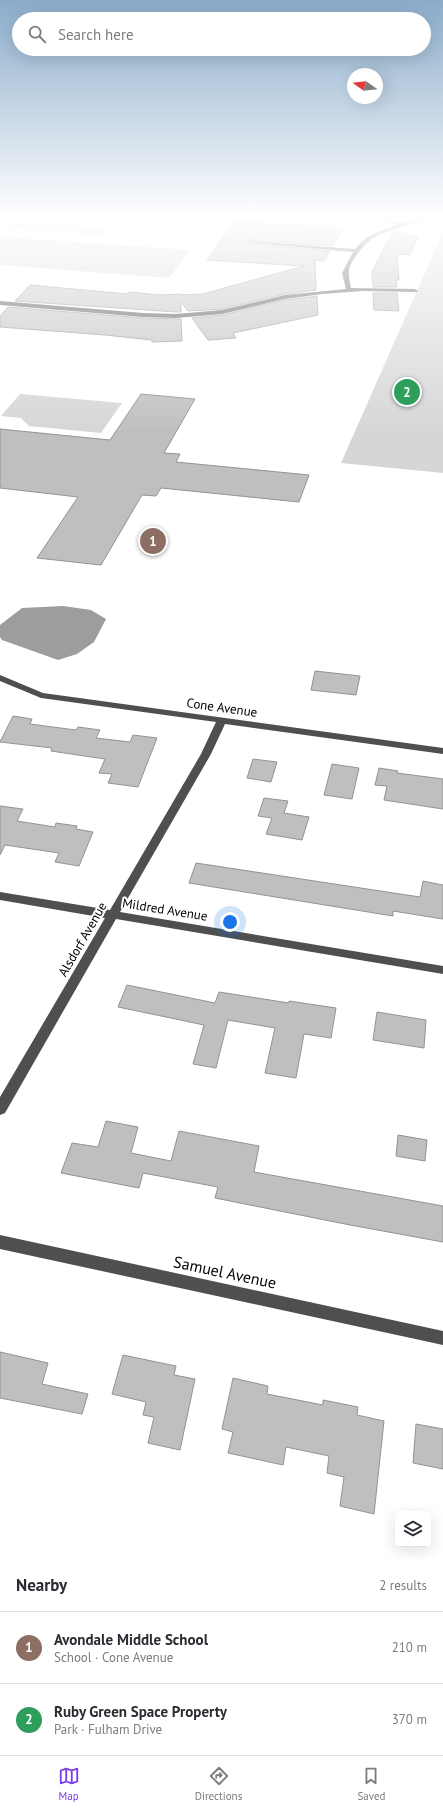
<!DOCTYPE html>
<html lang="en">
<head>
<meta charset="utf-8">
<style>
	body { margin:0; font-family:"PT Sans",sans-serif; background:#f7f7f7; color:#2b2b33 }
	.controls { position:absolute; right:12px; bottom:12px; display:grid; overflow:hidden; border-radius:6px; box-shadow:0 4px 16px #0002 }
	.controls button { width:36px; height:36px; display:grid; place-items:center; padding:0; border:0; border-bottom:1px solid #e1e1e2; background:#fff; color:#2b2b33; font:20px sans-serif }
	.compass { position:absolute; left:347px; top:68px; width:36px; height:36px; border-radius:50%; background:#fff; box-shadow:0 4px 16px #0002; rotate:284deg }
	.you { position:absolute; left:230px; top:922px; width:14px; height:14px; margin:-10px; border:3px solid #fff; border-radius:50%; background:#1a73e8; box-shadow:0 0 0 6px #1a73e833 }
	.badge { display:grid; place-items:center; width:26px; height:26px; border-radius:50%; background:#7c3aed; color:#fff; font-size:13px; font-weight:700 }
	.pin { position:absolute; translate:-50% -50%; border:2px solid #fff; box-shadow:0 1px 4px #0006 }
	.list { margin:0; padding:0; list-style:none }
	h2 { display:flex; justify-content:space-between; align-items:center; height:52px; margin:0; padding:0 16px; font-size:17px }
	h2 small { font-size:13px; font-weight:400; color:#7c7c81 }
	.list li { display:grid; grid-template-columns:26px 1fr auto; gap:12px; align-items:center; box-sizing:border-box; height:72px; padding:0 16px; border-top:1px solid #e1e1e2 }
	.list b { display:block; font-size:15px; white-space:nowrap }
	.list p { margin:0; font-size:13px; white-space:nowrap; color:#7c7c81 }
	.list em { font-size:13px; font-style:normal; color:#7c7c81 }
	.icon { flex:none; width:22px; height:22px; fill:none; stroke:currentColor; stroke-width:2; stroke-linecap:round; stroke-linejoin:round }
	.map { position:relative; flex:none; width:443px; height:1559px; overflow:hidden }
	.search { position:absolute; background:#fff; box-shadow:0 4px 16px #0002; left:12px; right:12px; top:12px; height:44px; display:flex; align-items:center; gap:10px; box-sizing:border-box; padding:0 14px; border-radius:22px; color:#7c7c81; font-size:15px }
	.sheet { height:196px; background:#fff }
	nav { display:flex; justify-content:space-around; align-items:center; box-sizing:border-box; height:56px; border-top:1px solid #e1e1e2; background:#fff; font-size:11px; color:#7c7c81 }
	nav a { display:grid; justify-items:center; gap:2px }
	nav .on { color:#7c3aed }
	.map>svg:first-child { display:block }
	.green { fill:#d6d6d6 }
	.water { fill:#9d9d9d }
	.building { fill:#bfbfbf; stroke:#939393 }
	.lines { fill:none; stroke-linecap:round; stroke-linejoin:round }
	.minor { fill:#4f4f4f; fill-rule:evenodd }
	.labels { text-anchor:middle; stroke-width:4; stroke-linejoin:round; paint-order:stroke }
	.street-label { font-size:13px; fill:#000; stroke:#fff }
	.near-street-label { font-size:16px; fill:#000; stroke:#fff }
</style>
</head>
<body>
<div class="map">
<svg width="443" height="1559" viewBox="0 0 443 1559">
	<rect width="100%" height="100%" fill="#fff"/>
	<g class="green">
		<polygon points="17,220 107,227 100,235 8,228"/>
		<polygon points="443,232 443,473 341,463"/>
		<polygon points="5,237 190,250 169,278 0,265 0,242"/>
		<polygon points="20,394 122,403 101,433 29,426 21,418 1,416"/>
	</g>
	<polygon class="water" points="63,606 91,610 106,619 94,642 77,654 58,660 2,640 0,637 0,625 22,608"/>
	<g class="building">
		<polygon points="234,221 343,228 333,246 249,240 246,242 247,243 330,251 324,261 315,260 316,290 285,294 222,309 188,311 181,302 181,312 176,312 15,301 30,285 128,294 129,292 159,295 181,294 181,295 203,294 304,266 207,260"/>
		<polygon points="393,231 418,237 410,255 397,254 399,280 396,280 397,287 373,287 372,272"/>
		<polygon points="373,293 397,293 399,311 374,310"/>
		<polygon points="317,296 318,315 233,333 236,338 208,340 192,318 222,315 285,300"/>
		<polygon points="8,307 143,318 181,319 182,341 152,342 152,340 105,335 0,327 0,316"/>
		<polygon points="141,394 195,399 164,453 180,454 176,462 309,475 299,502 161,488 156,496 142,495 101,565 37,558 78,497 0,488 0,429 110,440"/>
		<polygon points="315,671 360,676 356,695 311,690"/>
		<polygon points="13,716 32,719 30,724 76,730 78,727 100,730 96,738 130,742 133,735 157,738 138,787 108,783 112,774 99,773 105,759 51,751 52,748 0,742"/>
		<polygon points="253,759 277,762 271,782 247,778"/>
		<polygon points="332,764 359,768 352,799 324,795"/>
		<polygon points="379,768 398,771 397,773 443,779 443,809 384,800 387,786 375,785"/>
		<polygon points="264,798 288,801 284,813 309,817 302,840 266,834 272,818 258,816"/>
		<polygon points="0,806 23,809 17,821 55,827 56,823 77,826 76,829 93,832 79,866 55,862 59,853 5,845 0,855"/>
		<polygon points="196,863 420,897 423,881 443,885 443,919 393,911 393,916 189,883"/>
		<polygon points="127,985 215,1003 219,992 289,1003 289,1001 336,1008 331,1038 304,1034 296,1078 265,1073 275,1028 228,1020 216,1068 193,1064 204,1025 118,1007"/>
		<polygon points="377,1012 426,1020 424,1048 373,1040"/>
		<polygon points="106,1121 138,1127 131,1153 171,1161 179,1131 259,1146 254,1172 443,1206 443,1242 350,1225 215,1198 218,1187 143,1173 139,1188 61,1173 72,1143 98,1147"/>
		<polygon points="398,1135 427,1140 425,1161 396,1156"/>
		<polygon points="0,1352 48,1363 42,1384 88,1394 82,1414 0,1398"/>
		<polygon points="123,1355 176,1366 174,1375 195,1379 180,1450 148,1443 154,1417 143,1415 146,1402 112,1394"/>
		<polygon points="233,1378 268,1386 267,1394 323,1405 323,1400 358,1407 357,1415 384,1421 374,1514 340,1506 344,1477 327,1473 329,1456 286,1447 283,1465 228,1453 233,1432 222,1429"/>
		<polygon points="416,1424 443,1429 443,1469 413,1463"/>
	</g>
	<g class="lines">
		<g class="minor">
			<path d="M371,215C382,215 391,222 402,223C412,224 422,215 432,215C409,230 376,227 359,252C348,267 347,269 351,288L415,289L418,291L417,292L363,291L322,294L285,299L222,314L176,318L143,317L0,305V301L143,313L176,314L222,310L285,295L346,289L342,273L353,252L247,242L249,241L355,249C365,235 382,230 397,225Z"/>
			<polygon points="0,675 43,693 443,748 443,754 225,724 211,754 120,912 443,966 443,974 116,919 5,1113 0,1115 0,1097 105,918 0,900 0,892 110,910 201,754 216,722 41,698 0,681"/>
			<polygon points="0,1235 443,1331 443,1345 0,1249"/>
		</g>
	</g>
	<linearGradient id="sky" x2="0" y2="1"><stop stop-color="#8aabca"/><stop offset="0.5" stop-color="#fff"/><stop offset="1" stop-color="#fff" stop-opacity="0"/></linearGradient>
	<rect width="443" height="433" fill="url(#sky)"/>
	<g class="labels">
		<g class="street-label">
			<text transform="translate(222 707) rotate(8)" y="5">Cone Avenue</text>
			<text transform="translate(165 909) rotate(9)" y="5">Mildred Avenue</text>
			<text transform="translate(82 939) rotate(-60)" y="5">Alsdorf Avenue</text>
		</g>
		<g class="near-street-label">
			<text transform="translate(225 1272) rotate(12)" y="6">Samuel Avenue</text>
		</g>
	</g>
</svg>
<div class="controls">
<button><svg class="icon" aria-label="layers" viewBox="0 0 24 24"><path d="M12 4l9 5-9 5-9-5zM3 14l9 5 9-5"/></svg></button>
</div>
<svg class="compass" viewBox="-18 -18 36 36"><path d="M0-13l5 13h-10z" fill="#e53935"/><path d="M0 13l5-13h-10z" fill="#7c7c81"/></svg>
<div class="you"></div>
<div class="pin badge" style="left:153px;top:541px;background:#8d6e63">1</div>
<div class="pin badge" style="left:407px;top:392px;background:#2e9e5b">2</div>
<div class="search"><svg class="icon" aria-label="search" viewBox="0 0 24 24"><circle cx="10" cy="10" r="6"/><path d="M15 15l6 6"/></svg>Search here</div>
</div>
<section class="sheet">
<h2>Nearby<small>2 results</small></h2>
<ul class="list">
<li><span class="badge" style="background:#8d6e63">1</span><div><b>Avondale Middle School</b><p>School · Cone Avenue</p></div><em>210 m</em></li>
<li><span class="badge" style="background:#2e9e5b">2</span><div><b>Ruby Green Space Property</b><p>Park · Fulham Drive</p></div><em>370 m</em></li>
</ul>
</section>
<nav>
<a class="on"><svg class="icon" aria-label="map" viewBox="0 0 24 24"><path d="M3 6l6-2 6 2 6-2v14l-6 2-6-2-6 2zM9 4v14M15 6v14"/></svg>Map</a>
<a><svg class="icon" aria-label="directions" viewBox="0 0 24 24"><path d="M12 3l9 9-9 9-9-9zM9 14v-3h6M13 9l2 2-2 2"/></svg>Directions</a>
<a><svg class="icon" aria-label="saved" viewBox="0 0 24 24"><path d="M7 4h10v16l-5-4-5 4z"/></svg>Saved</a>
</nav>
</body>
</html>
